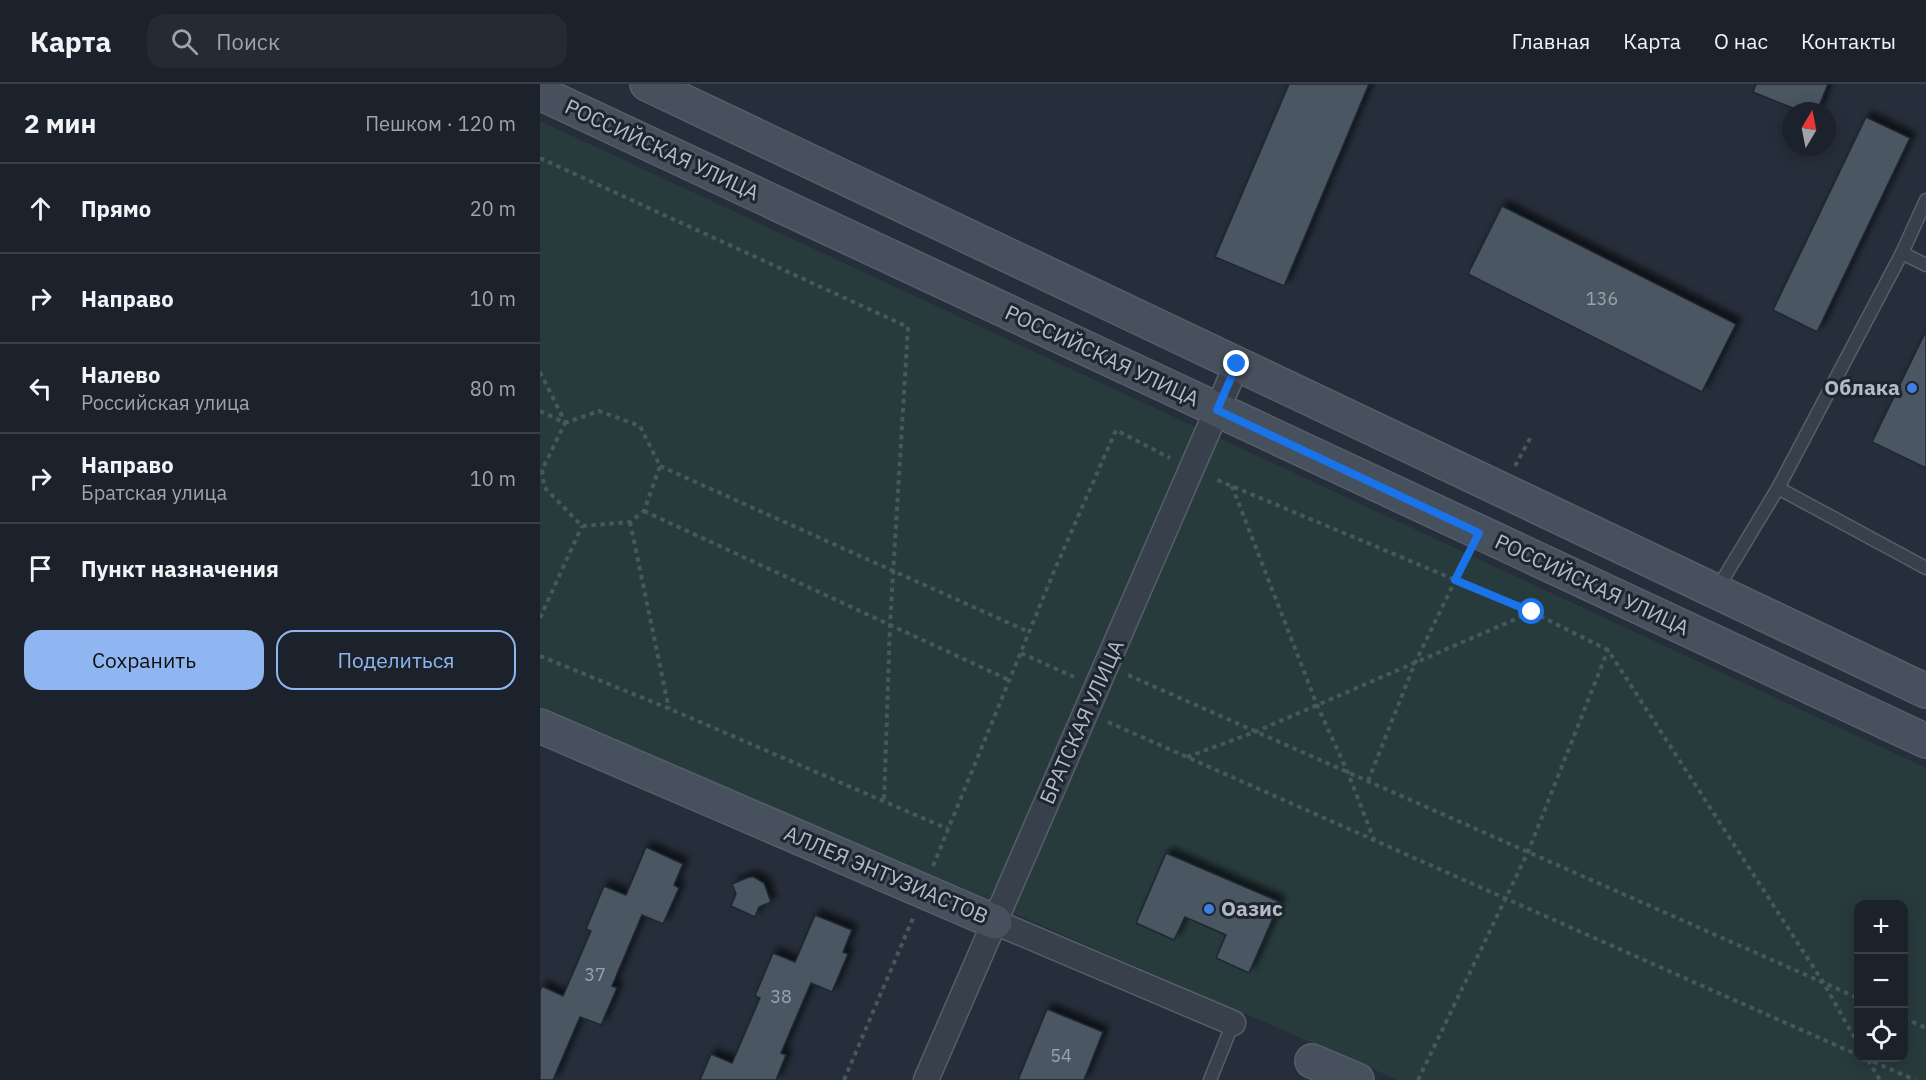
<!DOCTYPE html>
<html lang="ru">
<head>
<meta charset="utf-8">
<style>
	body { margin:0; font-family:"IBM Plex Sans",sans-serif; background:#252a34; color:#f1f3f6 }
	.controls { position:absolute; right:18px; bottom:18px; display:grid; overflow:hidden; border-radius:12px; box-shadow:0 3px 15px #0003 }
	.controls button { width:54px; height:54px; display:grid; place-items:center; padding:0; border:0; border-bottom:2px solid #3a3f48; background:#1c222c; color:#f1f3f6; font:30px sans-serif }
	.compass { position:absolute; left:1242px; top:18px; width:54px; height:54px; border-radius:50%; background:#1c222c; box-shadow:0 3px 15px #0003; rotate:10deg }
	.stop { position:absolute; width:18px; height:18px; margin:-14px; border:4px solid #1a73e8; border-radius:50%; background:#fff }
	.stop.end { background:#1a73e8; border-color:#fff; box-shadow:0 2px 6px #0008 }
	.list { margin:0; padding:0; list-style:none }
	h2 { display:flex; justify-content:space-between; align-items:center; height:78px; margin:0; padding:0 24px; font-size:26px }
	h2 small { font-size:20px; font-weight:400; color:#a0a4a9 }
	.list li { display:grid; grid-template-columns:39px 1fr auto; gap:18px; align-items:center; box-sizing:border-box; height:90px; padding:0 24px; border-top:2px solid #3a3f48 }
	.list b { display:block; font-size:22px; white-space:nowrap }
	.list p { margin:0; font-size:20px; white-space:nowrap; color:#a0a4a9 }
	.list em { font-size:20px; font-style:normal; color:#a0a4a9 }
	.actions { display:flex; gap:12px; padding:18px 24px }
	.actions a { flex:1; padding:14px 0; border:2px solid #8fb6f0; border-radius:18px; text-align:center; font-size:21px; color:#8fb6f0 }
	.actions .main { background:#8fb6f0; color:#111 }
	.icon { flex:none; width:33px; height:33px; fill:none; stroke:currentColor; stroke-width:2; stroke-linecap:round; stroke-linejoin:round }
	.map { position:relative; flex:none; width:1386px; height:996px; overflow:hidden }
	header { display:flex; align-items:center; gap:36px; box-sizing:border-box; height:84px; padding:0 30px; background:#1c222c; border-bottom:2px solid #3a3f48 }
	header strong { font-size:28px }
	nav { display:flex; gap:33px; margin-inline-start:auto; font-size:21px }
	.search { width:420px; height:54px; background:#252a34; display:flex; align-items:center; gap:15px; box-sizing:border-box; padding:0 21px; border-radius:18px; color:#a0a4a9; font-size:22px }
	main { display:flex }
	aside { flex:1; background:#1c222c }
	.map>svg:first-child { display:block }
	.green { fill:#283b3c; fill-rule:evenodd }
	.building { fill:#4b5663; stroke:#1f2732; stroke-width:1.5; filter:url(#shadow) }
	.lines { fill:none; stroke-linecap:round; stroke-linejoin:round }
	.lane-casing { stroke:#565e69; stroke-width:15 }
	.street-casing { stroke:#565e69; stroke-width:27 }
	.secondary-casing { stroke:#565e69; stroke-width:36 }
	.path { stroke:#46585b; stroke-width:4; stroke-dasharray:4.5 4.5; stroke-linecap:butt }
	.lane { stroke:#38404b; stroke-width:12 }
	.street { stroke:#38404b; stroke-width:24 }
	.secondary { stroke:#47505d; stroke-width:33 }
	.route { stroke:#1a73e8; stroke-width:8 }
	.shop-dot { fill:#3f7fe0; stroke:#1d2530; stroke-width:2 }
	.labels { text-anchor:middle; stroke-width:6; stroke-linejoin:round; paint-order:stroke }
	.number-label { font-size:18px; fill:#9aa2ad }
	.street-label { font-size:21px; fill:#b4bbc6; stroke:#1d2530 }
	.poi-label { font-size:21px; font-weight:bold; fill:#b4bbc6; stroke:#1d2530; text-anchor:end }
</style>
</head>
<body>
<header>
<strong>Карта</strong>
<div class="search"><svg class="icon" aria-label="search" viewBox="0 0 24 24"><circle cx="10" cy="10" r="6"/><path d="M15 15l6 6"/></svg>Поиск</div>
<nav><a>Главная</a><a>Карта</a><a>О нас</a><a>Контакты</a></nav>
</header>
<main>
<aside>
<h2>2 мин<small>Пешком · 120 m</small></h2>
<ul class="list">
<li><svg class="icon" aria-label="ahead" viewBox="0 0 24 24"><path d="M12 20V5M6 11l6-6 6 6"/></svg><div><b>Прямо</b></div><em>20 m</em></li>
<li><svg class="icon" aria-label="right" viewBox="0 0 24 24"><path d="M7 20v-9h11M14 6l5 5-5 5"/></svg><div><b>Направо</b></div><em>10 m</em></li>
<li><svg class="icon" aria-label="left" viewBox="0 0 24 24"><path d="M17 20v-9H6M10 6l-5 5 5 5"/></svg><div><b>Налево</b><p>Российская улица</p></div><em>80 m</em></li>
<li><svg class="icon" aria-label="right" viewBox="0 0 24 24"><path d="M7 20v-9h11M14 6l5 5-5 5"/></svg><div><b>Направо</b><p>Братская улица</p></div><em>10 m</em></li>
<li><svg class="icon" aria-label="arrive" viewBox="0 0 24 24"><path d="M6 21V4h12l-3 4 3 4H6"/></svg><div><b>Пункт назначения</b></div></li>
</ul>
<div class="actions"><a class="main">Сохранить</a><a>Поделиться</a></div>
</aside>
<div class="map">
<svg width="1386" height="996" viewBox="0 0 1386 996">
	<defs>
		<filter id="shadow"><feDropShadow dx="5.5" dy="-5.5" stdDeviation="3" flood-color="#0009"/></filter>
	</defs>
	<rect width="100%" height="100%" fill="#252e3a"/>
	<path class="green" d="M0,37L1386,684V996H858L0,624ZM1318,820H1364V974H1318Z"/>
	<g class="building">
		<polygon points="749,0 829,0 744,202 675,173"/>
		<polygon points="1216,0 1288,0 1277,27 1260,27 1213,8"/>
		<polygon points="1326,33 1370,54 1277,248 1233,226"/>
		<polygon points="962,122 1196,240 1162,308 928,190"/>
		<polygon points="1385,249 1386,249 1386,384 1332,358"/>
		<polygon points="106,763 143,780 134,801 139,804 123,840 102,831 72,902 77,904 61,941 40,933 13,996 0,996 0,907 2,902 23,912 51,847 46,845 64,802 86,811"/>
		<polygon points="626,769 740,818 709,889 676,874 686,851 645,833 634,856 596,839"/>
		<polygon points="209,793 214,793 224,799 231,818 219,823 215,833 191,822 196,810 192,800"/>
		<polygon points="275,831 312,846 303,868 308,870 292,908 271,899 241,969 246,971 236,996 160,996 171,970 192,979 220,914 215,912 233,869 255,878"/>
		<polygon points="507,925 563,948 544,996 478,996"/>
	</g>
	<g class="lines">
		<defs>
			<g id="lane">
				<polyline points="1362,169 1386,181"/>
				<polyline points="1238,404 1386,484"/>
				<polyline points="1176,507 1238,404 1362,169 1386,116"/>
				<polyline points="670,996 693,939"/>
			</g>
			<g id="street">
				<polyline points="455,838 693,939"/>
				<polyline points="386,996 697,280"/>
			</g>
			<g id="secondary">
				<polyline points="107,0 1386,607"/>
				<polyline points="0,9 1386,657"/>
				<polyline points="0,642 455,838"/>
				<polyline points="772,977 817,996"/>
			</g>
		</defs>
		<use href="#lane" class="lane-casing"/>
		<use href="#street" class="street-casing"/>
		<use href="#secondary" class="secondary-casing"/>
		<g class="path">
			<polyline points="0,74 368,243 350,540 344,718"/>
			<polyline points="0,288 25,338"/>
			<polyline points="0,327 25,339 59,327 100,342 120,382 104,427 90,438 42,442 4,403 2,386 25,339"/>
			<polyline points="120,382 489,548"/>
			<polyline points="975,382 992,351"/>
			<polyline points="692,402 777,621 808,689 834,756"/>
			<polyline points="104,427 469,596"/>
			<polyline points="90,438 129,625"/>
			<polyline points="992,528 1068,566 1283,898 1318,960"/>
			<polyline points="0,534 42,442"/>
			<polyline points="481,569 534,593"/>
			<polyline points="0,572 130,625 408,745"/>
			<polyline points="588,591 1318,914"/>
			<polyline points="568,638 1318,971"/>
			<polyline points="647,673 715,648 992,528 675,395"/>
			<polyline points="828,697 875,579 926,474"/>
			<polyline points="393,782 515,485 576,346 630,374"/>
			<polyline points="1364,934 1386,944"/>
			<polyline points="1325,974 1375,996"/>
			<polyline points="1328,976 1340,996"/>
			<polyline points="304,996 373,834"/>
			<polyline points="878,996 988,768 1068,566"/>
		</g>
		<use href="#lane" class="lane"/>
		<use href="#street" class="street"/>
		<use href="#secondary" class="secondary"/>
	</g>
	<g class="lines">
		<polyline class="route" points="697,280 677,326 939,449 915,496 992,528"/>
	</g>
	<g class="shop-dot">
		<circle cx="1372" cy="304" r="6"/>
		<circle cx="669" cy="825" r="6"/>
	</g>
	<g class="labels">
		<g class="number-label">
			<text x="1062" y="221">136</text>
			<text x="55" y="897">37</text>
			<text x="241" y="919">38</text>
			<text x="521" y="978">54</text>
		</g>
		<g class="street-label">
			<text transform="translate(122 66) rotate(25)" y="7">РОССИЙСКАЯ УЛИЦА</text>
			<text transform="translate(562 272) rotate(25)" y="7">РОССИЙСКАЯ УЛИЦА</text>
			<text transform="translate(1052 501) rotate(25)" y="7">РОССИЙСКАЯ УЛИЦА</text>
			<text transform="translate(542 638) rotate(-66)" y="7">БРАТСКАЯ УЛИЦА</text>
			<text transform="translate(346 791) rotate(23)" y="7">АЛЛЕЯ ЭНТУЗИАСТОВ</text>
		</g>
		<g class="poi-label">
			<text x="1360" y="311">Облака</text>
			<text x="681" y="832" text-anchor="start">Оазис</text>
		</g>
	</g>
</svg>
<div class="controls">
<button>+</button>
<button>−</button>
<button><svg class="icon" aria-label="locate" viewBox="0 0 24 24"><circle cx="12" cy="12" r="6"/><path d="M12 2v4M12 18v4M2 12h4M18 12h4"/></svg></button>
</div>
<svg class="compass" viewBox="-18 -18 36 36"><path d="M0-13l5 13h-10z" fill="#e53935"/><path d="M0 13l5-13h-10z" fill="#a0a4a9"/></svg>
<div class="stop" style="left:992px;top:528px"></div>
<div class="stop end" style="left:697px;top:280px"></div>
</div>
</main>
</body>
</html>
